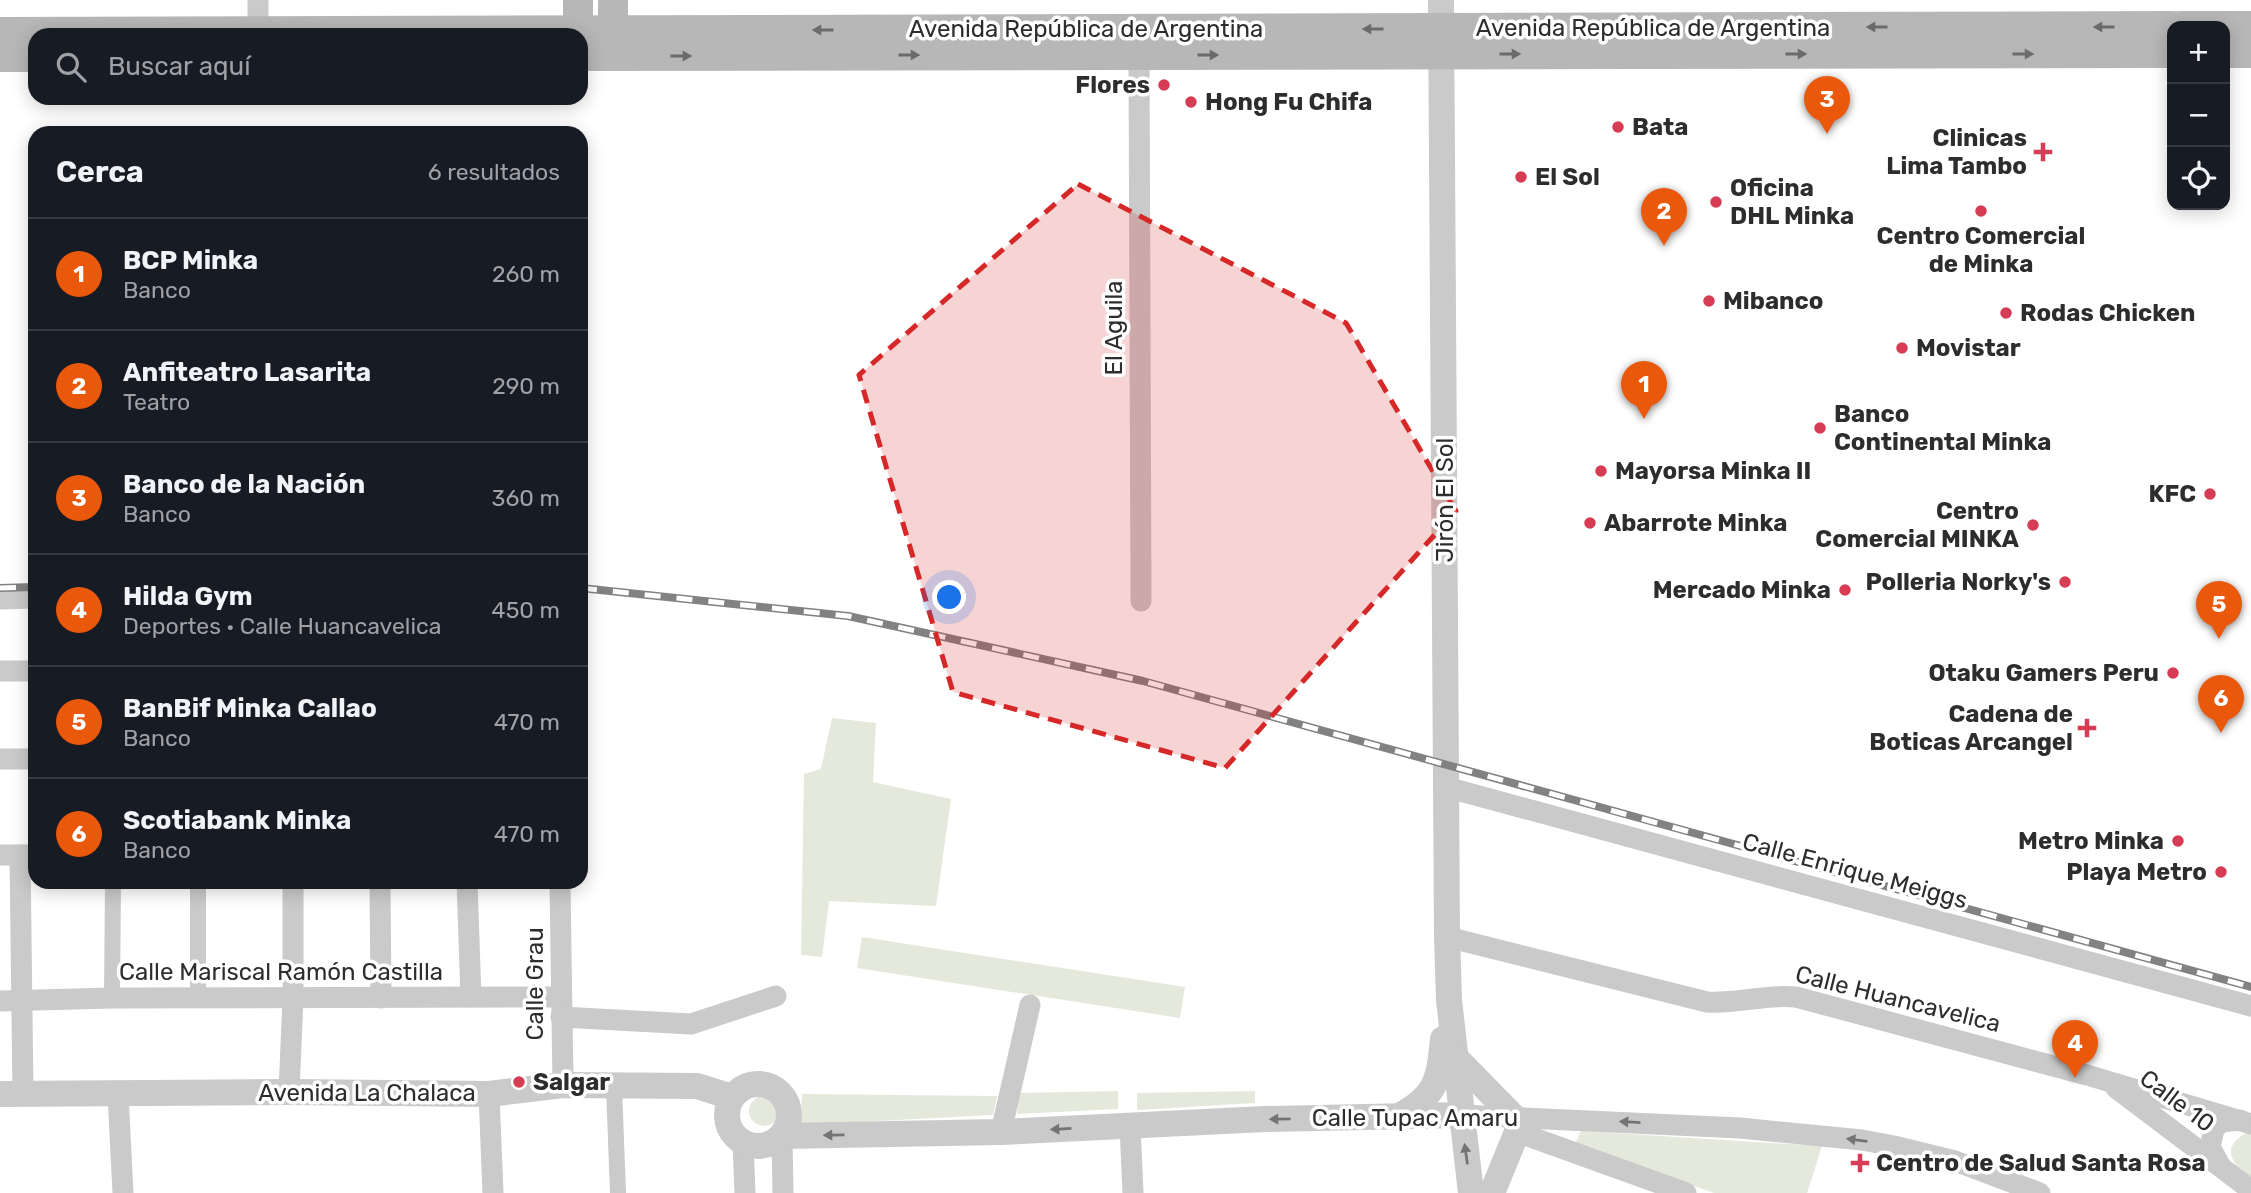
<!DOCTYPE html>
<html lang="es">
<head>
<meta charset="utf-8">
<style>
	body { margin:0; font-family:Rubik,sans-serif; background:#242831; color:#f1f3f6 }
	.controls { position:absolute; right:21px; top:21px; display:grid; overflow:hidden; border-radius:14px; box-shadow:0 4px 18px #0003 }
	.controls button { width:63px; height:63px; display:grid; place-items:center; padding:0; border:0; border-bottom:2px solid #363941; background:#171b24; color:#f1f3f6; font:35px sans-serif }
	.you { position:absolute; left:950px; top:598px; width:24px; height:24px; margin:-18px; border:5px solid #fff; border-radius:50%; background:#1a73e8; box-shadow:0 0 0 10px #1a73e833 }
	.badge { display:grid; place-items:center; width:46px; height:46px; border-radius:50%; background:#ea580c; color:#fff; font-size:23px; font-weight:700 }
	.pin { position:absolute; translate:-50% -58px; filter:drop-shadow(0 2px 4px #0008) }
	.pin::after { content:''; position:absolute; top:37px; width:24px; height:21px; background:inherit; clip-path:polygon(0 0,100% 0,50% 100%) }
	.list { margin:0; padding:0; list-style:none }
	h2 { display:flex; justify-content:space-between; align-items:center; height:91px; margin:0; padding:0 28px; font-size:30px }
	h2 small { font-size:23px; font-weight:400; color:#9ea1a6 }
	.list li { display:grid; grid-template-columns:46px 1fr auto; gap:21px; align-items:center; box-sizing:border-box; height:112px; padding:0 28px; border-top:2px solid #363941 }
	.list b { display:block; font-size:26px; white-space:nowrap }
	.list p { margin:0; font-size:23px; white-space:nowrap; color:#9ea1a6 }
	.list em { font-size:23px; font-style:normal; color:#9ea1a6 }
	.icon { flex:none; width:38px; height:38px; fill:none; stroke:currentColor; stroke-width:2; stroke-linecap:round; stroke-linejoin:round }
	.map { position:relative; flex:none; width:2251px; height:1193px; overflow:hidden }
	.search { position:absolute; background:#171b24; box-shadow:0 4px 18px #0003; left:28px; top:28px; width:560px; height:77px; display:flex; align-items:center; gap:18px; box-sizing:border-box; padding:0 24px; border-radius:21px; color:#9ea1a6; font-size:26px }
	.panel { position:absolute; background:#171b24; box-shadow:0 4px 18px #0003; left:28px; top:126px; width:560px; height:763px; border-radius:21px }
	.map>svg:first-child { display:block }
	.green { fill:#e4e9dc }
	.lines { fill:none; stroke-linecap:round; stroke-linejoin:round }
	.pedestrian { stroke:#cacaca; stroke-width:16 }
	.minor { stroke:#cacaca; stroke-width:21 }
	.tertiary { stroke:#cacaca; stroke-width:26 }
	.secondary { stroke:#b7b7b7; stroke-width:30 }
	.rail-casing { stroke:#828282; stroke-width:8 }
	.rail { stroke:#fff; stroke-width:5; stroke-dasharray:16; stroke-linecap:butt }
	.oneway { fill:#6b6b6b }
	.oneway2 { fill:#747474 }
	.marked { fill:#d62828; fill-opacity:0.2; stroke:#d62828; stroke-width:5; stroke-dasharray:14 9; stroke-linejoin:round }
	.poi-dot { fill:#d63d54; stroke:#fff; stroke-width:2.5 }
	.labels { text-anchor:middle; stroke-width:7; stroke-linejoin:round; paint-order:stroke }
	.street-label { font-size:24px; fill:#2d2d2d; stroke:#fff }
	.poi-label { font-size:24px; font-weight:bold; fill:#2d2d2d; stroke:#fff; text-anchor:start }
</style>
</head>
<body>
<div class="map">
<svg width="2251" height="1193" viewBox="0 0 2251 1193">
	<rect width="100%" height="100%" fill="#fff"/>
	<g class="green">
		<polygon points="832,718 876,723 873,782 951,799 936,906 829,901 822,957 801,955 804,774 821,769"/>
		<polygon points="862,937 1185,987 1180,1018 857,968"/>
		<polygon points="1118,1091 1118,1109 1017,1114 1020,1093"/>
		<polygon points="1255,1091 1255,1103 1137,1110 1137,1093"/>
		<polygon points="802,1094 997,1096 993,1115 801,1125"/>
		<circle cx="764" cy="1111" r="15"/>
		<polygon points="1581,1131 1822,1146 1807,1193 1714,1193 1575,1144"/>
		<path d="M2246,1133L2251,1134V1179C2233,1165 2219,1148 2246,1133Z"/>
	</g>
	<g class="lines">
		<g class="pedestrian">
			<polyline points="112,998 113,882"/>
			<polyline points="198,999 198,882"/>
			<polyline points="614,1087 618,1193"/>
		</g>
		<g class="minor">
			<polyline points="258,35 258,0"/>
			<polyline points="1139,55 1141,601"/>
			<polyline points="0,599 35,598"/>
			<polyline points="0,671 35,671"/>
			<polyline points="0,759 35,759"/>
			<polyline points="1446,787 2251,1006"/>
			<polyline points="0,855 35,855"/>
			<polyline points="20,855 23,1094"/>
			<polyline points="380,882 381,998"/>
			<polyline points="467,882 471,997"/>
			<polyline points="560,882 563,1085"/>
			<path d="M1447,937L1707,1002C1737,1004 1765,994 1796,997L2087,1075L2251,1124"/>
			<polyline points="0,1001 112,998 561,997"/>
			<polyline points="561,1017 691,1024 776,996"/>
			<polyline points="2116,1088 2251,1190"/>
			<polyline points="289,1092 293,998 293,882"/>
			<polyline points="118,1094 123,1193"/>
			<polyline points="489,1094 493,1193"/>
			<polyline points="1461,1115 1740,1128 1862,1140 1894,1146 1955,1161 2040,1193"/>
			<polyline points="1130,1126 1133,1193"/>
			<polyline points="1001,1132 1030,1005"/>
			<polyline points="1517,1132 1686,1193"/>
			<polyline points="782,1136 783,1193"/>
			<polyline points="743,1143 745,1193"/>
			<polyline points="2220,1165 2210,1147 2214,1129 2221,1122 2240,1120"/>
		</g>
		<g class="tertiary">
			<polyline points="1441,0 1447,937 1449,1000 1471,1193"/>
			<polyline points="1455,1057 1513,1116 1517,1123 1517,1132 1492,1193"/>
			<circle cx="758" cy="1115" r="31"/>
			<polyline points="0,1094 289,1092 489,1094 563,1085 697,1086 732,1097"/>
			<path d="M1397,1117C1436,1097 1439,1081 1443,1039"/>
			<polyline points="782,1136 1001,1132 1265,1119 1461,1115"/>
		</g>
		<g class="secondary">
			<polyline points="578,0 578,35"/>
			<polyline points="613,0 613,48"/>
			<polyline points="2180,26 2251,26"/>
			<polyline points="0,32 2172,26"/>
			<polyline points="2225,53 2251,53"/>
			<polyline points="581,56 2172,53"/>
			<polyline points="0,57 35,57"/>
		</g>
		<defs>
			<g id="rail">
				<polyline points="0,588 35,587"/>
				<polyline points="581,588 848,616 1143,681 2251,987"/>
			</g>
		</defs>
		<use href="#rail" class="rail-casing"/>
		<use href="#rail" class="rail"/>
	</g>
	<defs><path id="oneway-solid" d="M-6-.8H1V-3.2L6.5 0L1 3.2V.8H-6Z" transform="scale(1.75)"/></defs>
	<g class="oneway">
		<use href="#oneway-solid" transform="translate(1877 27) rotate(180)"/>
		<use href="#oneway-solid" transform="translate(2104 27) rotate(180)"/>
		<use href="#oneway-solid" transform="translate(1373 29) rotate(180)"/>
		<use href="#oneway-solid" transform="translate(823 30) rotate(180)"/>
		<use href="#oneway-solid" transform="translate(1510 54)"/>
		<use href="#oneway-solid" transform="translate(1796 54)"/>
		<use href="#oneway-solid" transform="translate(2023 54)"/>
		<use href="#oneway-solid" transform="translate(909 55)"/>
		<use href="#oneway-solid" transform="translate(1208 55)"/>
		<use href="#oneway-solid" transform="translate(681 56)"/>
	</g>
	<g class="oneway2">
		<use href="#oneway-solid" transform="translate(1280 1119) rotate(179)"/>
		<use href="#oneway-solid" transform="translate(1630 1122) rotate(-177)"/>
		<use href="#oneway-solid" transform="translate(1061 1129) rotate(177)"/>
		<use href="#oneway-solid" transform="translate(834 1135) rotate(179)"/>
		<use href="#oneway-solid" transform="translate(1857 1140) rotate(-173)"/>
		<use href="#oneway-solid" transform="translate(1466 1154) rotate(-98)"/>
	</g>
	<path class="marked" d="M1078,184L1346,323L1456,511L1225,768L953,692L859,375Z"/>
	<g class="poi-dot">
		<circle cx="1164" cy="85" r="7"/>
		<circle cx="1191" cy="102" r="7"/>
		<circle cx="1618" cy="127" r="7"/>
		<path d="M2039.5 141.5h7v7h7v7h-7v7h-7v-7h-7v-7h7z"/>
		<circle cx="1521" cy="177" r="7"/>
		<circle cx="1716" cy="202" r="7"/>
		<circle cx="1981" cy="211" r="7"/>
		<circle cx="1709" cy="301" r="7"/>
		<circle cx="2006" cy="313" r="7"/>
		<circle cx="1902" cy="348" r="7"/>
		<circle cx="1820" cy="428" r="7"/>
		<circle cx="1601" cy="471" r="7"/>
		<circle cx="2210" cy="494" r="7"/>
		<circle cx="1590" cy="523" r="7"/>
		<circle cx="2033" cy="525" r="7"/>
		<circle cx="2065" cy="582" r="7"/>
		<circle cx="1845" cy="590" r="7"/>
		<circle cx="2173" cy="673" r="7"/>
		<path d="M2083.5 717.5h7v7h7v7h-7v7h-7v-7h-7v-7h7z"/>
		<circle cx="2178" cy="841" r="7"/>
		<circle cx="2221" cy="872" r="7"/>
		<circle cx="519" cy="1082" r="7"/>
		<path d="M1856.5 1152.5h7v7h7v7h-7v7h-7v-7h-7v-7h7z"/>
	</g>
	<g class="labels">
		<g class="street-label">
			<text x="1653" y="36">Avenida República de Argentina</text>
			<text x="1086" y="37">Avenida República de Argentina</text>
			<text transform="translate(1114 328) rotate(-90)" y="8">El Aguila</text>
			<text transform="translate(1445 500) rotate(-90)" y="8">Jirón El Sol</text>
			<text transform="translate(1855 871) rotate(15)" y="8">Calle Enrique Meiggs</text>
			<text x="281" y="980">Calle Mariscal Ramón Castilla</text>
			<text transform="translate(535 984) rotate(-90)" y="8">Calle Grau</text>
			<text transform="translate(1898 999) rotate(14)" y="8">Calle Huancavelica</text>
			<text x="367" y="1101">Avenida La Chalaca</text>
			<text transform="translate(2177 1101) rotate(37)" y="8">Calle 10</text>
			<text x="1415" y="1126">Calle Tupac Amaru</text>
		</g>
		<g class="poi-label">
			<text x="1150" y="93" text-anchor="end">Flores</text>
			<text x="1205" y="110">Hong Fu Chifa</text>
			<text x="1632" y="135">Bata</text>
			<text x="2027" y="146" text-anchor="end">Clinicas<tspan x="2027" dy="28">Lima Tambo</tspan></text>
			<text x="1535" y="185">El Sol</text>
			<text x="1730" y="196">Oficina<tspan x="1730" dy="28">DHL Minka</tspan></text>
			<text x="1981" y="244" text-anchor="middle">Centro Comercial<tspan x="1981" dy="28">de Minka</tspan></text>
			<text x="1723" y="309">Mibanco</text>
			<text x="2020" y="321">Rodas Chicken</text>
			<text x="1916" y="356">Movistar</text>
			<text x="1834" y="422">Banco<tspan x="1834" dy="28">Continental Minka</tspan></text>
			<text x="1615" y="479">Mayorsa Minka II</text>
			<text x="2196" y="502" text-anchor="end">KFC</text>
			<text x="2019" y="519" text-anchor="end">Centro<tspan x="2019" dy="28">Comercial MINKA</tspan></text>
			<text x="1604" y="531">Abarrote Minka</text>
			<text x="2051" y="590" text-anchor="end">Polleria Norky's</text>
			<text x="1831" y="598" text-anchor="end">Mercado Minka</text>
			<text x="2159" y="681" text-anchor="end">Otaku Gamers Peru</text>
			<text x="2073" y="722" text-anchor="end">Cadena de<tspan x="2073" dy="28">Boticas Arcangel</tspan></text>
			<text x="2164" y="849" text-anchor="end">Metro Minka</text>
			<text x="2207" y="880" text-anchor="end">Playa Metro</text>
			<text x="533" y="1090">Salgar</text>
			<text x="1876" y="1171">Centro de Salud Santa Rosa</text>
		</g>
	</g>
</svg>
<div class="controls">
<button>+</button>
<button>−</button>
<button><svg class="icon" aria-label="locate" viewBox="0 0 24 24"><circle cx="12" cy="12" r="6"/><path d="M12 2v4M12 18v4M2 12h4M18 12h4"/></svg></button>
</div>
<div class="you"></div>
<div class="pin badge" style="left:1644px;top:419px">1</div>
<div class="pin badge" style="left:1664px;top:246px">2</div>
<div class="pin badge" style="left:1827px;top:134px">3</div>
<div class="pin badge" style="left:2075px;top:1078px">4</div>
<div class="pin badge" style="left:2219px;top:639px">5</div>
<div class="pin badge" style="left:2221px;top:733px">6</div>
<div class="search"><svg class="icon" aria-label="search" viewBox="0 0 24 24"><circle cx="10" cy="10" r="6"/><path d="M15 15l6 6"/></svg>Buscar aquí</div>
<section class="panel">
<h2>Cerca<small>6 resultados</small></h2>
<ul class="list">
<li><span class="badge">1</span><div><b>BCP Minka</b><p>Banco</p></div><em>260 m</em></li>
<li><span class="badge">2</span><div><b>Anfiteatro Lasarita</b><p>Teatro</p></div><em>290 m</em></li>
<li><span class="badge">3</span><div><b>Banco de la Nación</b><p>Banco</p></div><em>360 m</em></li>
<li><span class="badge">4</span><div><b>Hilda Gym</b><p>Deportes · Calle Huancavelica</p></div><em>450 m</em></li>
<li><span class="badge">5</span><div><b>BanBif Minka Callao</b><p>Banco</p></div><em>470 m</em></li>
<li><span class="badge">6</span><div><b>Scotiabank Minka</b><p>Banco</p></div><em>470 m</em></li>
</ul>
</section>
</div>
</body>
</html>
